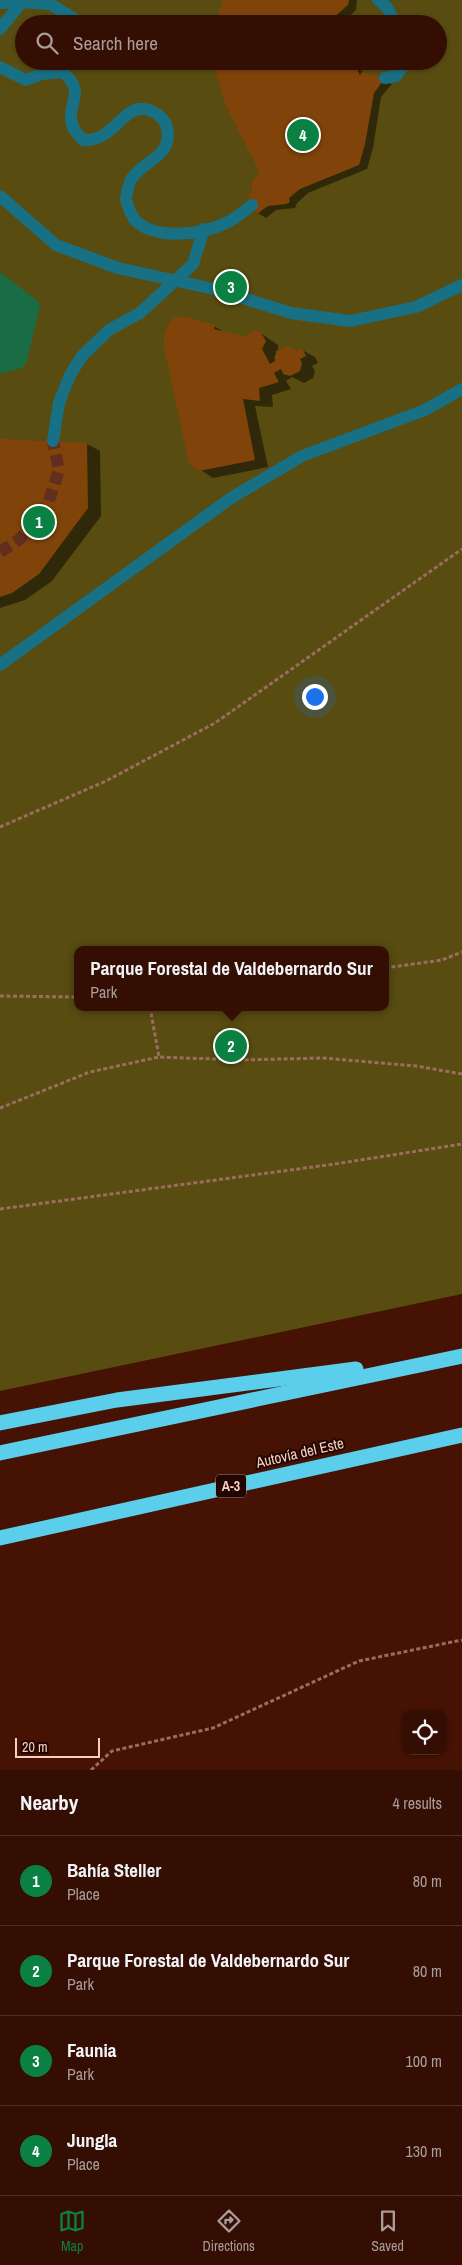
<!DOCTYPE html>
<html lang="en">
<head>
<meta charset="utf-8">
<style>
	body { margin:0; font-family:"Archivo Narrow",sans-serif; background:#3c170c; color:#f1f3f6 }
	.controls { position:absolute; right:15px; bottom:15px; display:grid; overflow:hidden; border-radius:10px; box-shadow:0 1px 4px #0004 }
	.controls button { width:45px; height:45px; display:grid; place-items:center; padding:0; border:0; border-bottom:1px solid #4e2e24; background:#340e02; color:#f1f3f6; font:25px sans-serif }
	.scale { position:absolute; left:15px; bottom:12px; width:85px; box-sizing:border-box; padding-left:5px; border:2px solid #f9cec1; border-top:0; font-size:14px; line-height:18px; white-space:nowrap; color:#f9cec1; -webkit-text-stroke:4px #200501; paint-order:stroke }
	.you { position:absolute; left:314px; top:696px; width:18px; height:18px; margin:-12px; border:4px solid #fff; border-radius:50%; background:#1a73e8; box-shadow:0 0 0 8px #1a73e833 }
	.badge { display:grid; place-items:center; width:32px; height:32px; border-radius:50%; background:#0b8043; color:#fff; font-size:16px; font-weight:700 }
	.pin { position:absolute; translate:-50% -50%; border:2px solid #fff; box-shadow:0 1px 5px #0006 }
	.popup { position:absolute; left:74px; top:946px; width:315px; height:65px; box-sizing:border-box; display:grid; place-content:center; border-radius:10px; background:#340e02; filter:drop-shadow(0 1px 4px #0005); font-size:16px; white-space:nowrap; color:#a99c99 }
	.popup b { font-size:19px; color:#f1f3f6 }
	.popup::after { content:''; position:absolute; left:50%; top:100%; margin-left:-10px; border:10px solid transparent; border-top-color:#340e02 }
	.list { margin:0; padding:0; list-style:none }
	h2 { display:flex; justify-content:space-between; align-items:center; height:65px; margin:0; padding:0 20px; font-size:21px }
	h2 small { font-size:16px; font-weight:400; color:#a99c99 }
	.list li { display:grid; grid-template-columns:32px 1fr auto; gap:15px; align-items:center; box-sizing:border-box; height:90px; padding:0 20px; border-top:1px solid #4e2e24 }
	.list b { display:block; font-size:19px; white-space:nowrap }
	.list p { margin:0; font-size:16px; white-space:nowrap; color:#a99c99 }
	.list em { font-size:16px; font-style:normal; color:#a99c99 }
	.icon { flex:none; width:28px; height:28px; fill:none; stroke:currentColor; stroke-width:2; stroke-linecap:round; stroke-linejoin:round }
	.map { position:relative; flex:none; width:462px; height:1770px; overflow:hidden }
	.search { position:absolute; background:#340e02; box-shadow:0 1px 4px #0004; left:15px; right:15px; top:15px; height:55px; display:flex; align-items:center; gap:12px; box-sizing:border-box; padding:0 18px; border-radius:28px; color:#a99c99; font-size:19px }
	.sheet { height:425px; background:#340e02 }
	nav { display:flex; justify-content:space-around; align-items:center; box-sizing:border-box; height:70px; border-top:1px solid #4e2e24; background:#340e02; font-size:14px; color:#a99c99 }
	nav a { display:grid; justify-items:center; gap:2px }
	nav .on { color:#0b8043 }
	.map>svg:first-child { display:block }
	.green { fill:#584c11; fill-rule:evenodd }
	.water { fill:#1a6c44 }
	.shadow { fill:#0007; fill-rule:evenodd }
	.building { fill:#80440a }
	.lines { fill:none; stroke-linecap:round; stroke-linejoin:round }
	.minor-tunnel { stroke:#612e20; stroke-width:12; stroke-dasharray:12 6; stroke-linecap:butt }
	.path { stroke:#9c6d5f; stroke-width:3; stroke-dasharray:4 2.5; stroke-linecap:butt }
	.minor { stroke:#187084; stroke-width:12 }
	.highway { stroke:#5bceec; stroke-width:15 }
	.labels { text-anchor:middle; stroke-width:4; stroke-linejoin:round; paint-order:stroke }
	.shield { fill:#200501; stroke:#b89287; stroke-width:1 }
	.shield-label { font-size:14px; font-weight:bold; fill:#f9cec1 }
	.street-label { font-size:15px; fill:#f9cec1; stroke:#200501 }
</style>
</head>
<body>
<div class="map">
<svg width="462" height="1770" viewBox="0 0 462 1770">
	<rect width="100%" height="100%" fill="#461203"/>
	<path class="green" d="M0,0H462V1294L0,1391ZM24,24H438V61H24ZM77,950H385V1007H77Z"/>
	<polygon class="water" points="0,272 38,301 40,306 27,361 22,368 0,374"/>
	<g class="shadow">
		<polygon points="224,0 359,0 357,0 356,10 341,24 216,24"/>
		<polygon points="214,61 355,61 364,74 392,84 381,97 373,148 367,169 308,193 297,203 295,208 276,210 266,218 258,213 249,197 261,171 226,103"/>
		<path d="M214,326L227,334L247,339L259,332L278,345V352H296L302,350L315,357L318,363L312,366L315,371L313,378L304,383L292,377L286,381L291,389L272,395L273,407L255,406L268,467L213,478L190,463ZM278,352L276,362L274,357Z"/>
		<polygon points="87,444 100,451 101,516 52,581 25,600 0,608 0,454"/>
	</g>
	<g class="building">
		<polygon points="223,0 349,0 348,5 333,18 337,24 215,24"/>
		<polygon points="213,61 353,61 360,75 362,72 385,78 374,93 365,144 359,165 300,189 289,198 290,202 286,204 268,206 257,214 248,197 252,191 251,184 259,171 225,104"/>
		<polygon points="182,316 215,325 214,329 246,337 253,331 260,331 266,341 262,349 270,364 275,361 276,351 287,346 296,351 302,348 306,356 300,359 302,363 300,371 290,376 283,374 281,369 274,373 279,382 259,388 260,401 243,399 255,460 199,471 189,464 164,347 164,335 168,324 172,319"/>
		<polygon points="0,439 87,443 88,508 39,574 12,593 0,597"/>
	</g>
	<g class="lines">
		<polyline class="minor-tunnel" points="0,552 20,539 48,504 59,470 53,441"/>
		<g class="path">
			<polyline points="0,827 106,781 215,723 462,549"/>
			<polyline points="385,968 442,960 462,952"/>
			<polyline points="0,996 77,997"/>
			<polyline points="150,1007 159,1057 241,1060 323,1058 416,1066 462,1074"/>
			<polyline points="0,1108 90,1072 159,1057"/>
			<polyline points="0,1209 335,1164 462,1144"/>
			<polyline points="91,1770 112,1751 213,1728 359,1661 462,1640"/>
		</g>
		<g class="minor">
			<polyline points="378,0 386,6 396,24"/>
			<polyline points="0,3 22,2 50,4 83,24"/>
			<polyline points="0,29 22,2"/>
			<path d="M0,67L26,80L42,74L62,72C89,92 64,105 73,127C75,132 80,136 83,140C116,142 123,101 149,110C158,114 165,118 167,128C173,156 146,159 132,178C128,184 127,192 126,200C128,206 131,216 136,221C157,241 203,234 226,223C235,219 244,211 252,205"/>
			<polyline points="385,78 396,76 407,61"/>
			<polyline points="0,196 56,245 118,268 214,289 291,313 350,321 416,307 462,285"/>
			<polyline points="53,441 59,403 70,375 82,356 109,330 140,313 193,264 204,229"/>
			<polyline points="0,665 231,498 302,456 425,410 462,389"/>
		</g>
		<g class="highway">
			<polyline points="0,1423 117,1400 356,1369"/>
			<polyline points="0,1453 462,1356"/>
			<polyline points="0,1538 462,1435"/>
		</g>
	</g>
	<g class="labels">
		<rect class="shield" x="216" y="1474.5" width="30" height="23" rx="4"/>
		<g class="shield-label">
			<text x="231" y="1491">A-3</text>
		</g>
		<g class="street-label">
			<text transform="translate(300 1453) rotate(-13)" y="5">Autovía del Este</text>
		</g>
	</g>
</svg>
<div class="controls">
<button><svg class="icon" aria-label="locate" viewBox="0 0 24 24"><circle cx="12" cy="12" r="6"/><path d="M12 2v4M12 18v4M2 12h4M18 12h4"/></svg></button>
</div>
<div class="scale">20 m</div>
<div class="you"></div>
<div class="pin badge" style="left:39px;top:522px">1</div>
<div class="pin badge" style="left:231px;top:1046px">2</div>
<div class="popup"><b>Parque Forestal de Valdebernardo Sur</b>Park</div>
<div class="pin badge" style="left:231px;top:287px">3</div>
<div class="pin badge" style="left:303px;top:135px">4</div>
<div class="search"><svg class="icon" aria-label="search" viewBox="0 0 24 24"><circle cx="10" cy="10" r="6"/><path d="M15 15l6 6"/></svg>Search here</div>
</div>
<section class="sheet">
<h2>Nearby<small>4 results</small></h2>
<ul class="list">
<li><span class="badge">1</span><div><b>Bahía Steller</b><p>Place</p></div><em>80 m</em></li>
<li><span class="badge">2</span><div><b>Parque Forestal de Valdebernardo Sur</b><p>Park</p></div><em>80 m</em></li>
<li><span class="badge">3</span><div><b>Faunia</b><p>Park</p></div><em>100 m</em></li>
<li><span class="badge">4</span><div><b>Jungla</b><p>Place</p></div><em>130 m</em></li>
</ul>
</section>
<nav>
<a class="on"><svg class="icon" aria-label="map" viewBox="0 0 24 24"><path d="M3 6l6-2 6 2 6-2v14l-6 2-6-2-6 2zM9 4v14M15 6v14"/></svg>Map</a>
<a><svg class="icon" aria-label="directions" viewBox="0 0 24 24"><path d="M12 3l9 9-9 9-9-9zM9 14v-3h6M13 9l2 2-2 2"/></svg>Directions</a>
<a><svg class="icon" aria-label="saved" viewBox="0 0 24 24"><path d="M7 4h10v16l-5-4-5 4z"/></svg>Saved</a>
</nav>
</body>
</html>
